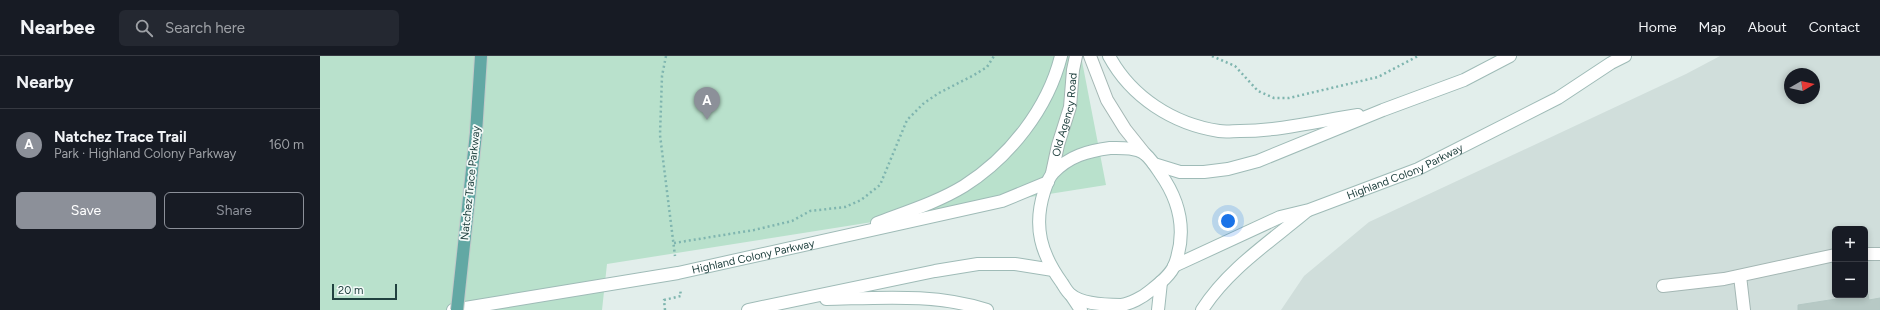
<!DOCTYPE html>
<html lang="en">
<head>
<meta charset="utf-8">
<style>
	body { margin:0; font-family:Figtree,sans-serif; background:#242831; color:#f1f3f6 }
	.controls { position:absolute; right:12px; bottom:12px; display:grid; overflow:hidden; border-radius:6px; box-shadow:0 2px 6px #0003 }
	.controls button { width:36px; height:36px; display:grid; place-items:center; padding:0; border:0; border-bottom:1px solid #363941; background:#171b24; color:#f1f3f6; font:20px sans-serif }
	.compass { position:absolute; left:1464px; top:12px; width:36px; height:36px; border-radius:50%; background:#171b24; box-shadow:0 2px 6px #0003; rotate:81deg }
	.scale { position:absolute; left:12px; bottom:10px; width:65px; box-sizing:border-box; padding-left:4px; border:2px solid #20413f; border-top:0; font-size:11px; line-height:14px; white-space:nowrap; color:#20413f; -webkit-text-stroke:3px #f3faf8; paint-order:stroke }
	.you { position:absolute; left:908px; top:165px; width:14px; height:14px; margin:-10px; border:3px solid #fff; border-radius:50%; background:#1a73e8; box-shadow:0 0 0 6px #1a73e833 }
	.badge { display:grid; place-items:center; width:26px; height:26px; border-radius:50%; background:#8c9099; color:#fff; font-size:13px; font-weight:700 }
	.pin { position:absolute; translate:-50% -33px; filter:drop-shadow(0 1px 2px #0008) }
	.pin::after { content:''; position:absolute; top:21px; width:14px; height:12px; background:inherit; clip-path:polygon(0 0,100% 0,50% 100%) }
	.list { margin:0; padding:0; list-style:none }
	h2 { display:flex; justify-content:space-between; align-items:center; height:52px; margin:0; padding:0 16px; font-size:17px }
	h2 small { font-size:13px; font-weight:400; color:#9ea1a6 }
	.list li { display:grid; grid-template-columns:26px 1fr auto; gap:12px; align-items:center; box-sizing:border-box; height:72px; padding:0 16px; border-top:1px solid #363941 }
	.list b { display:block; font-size:15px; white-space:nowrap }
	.list p { margin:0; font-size:13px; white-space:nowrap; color:#9ea1a6 }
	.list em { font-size:13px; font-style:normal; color:#9ea1a6 }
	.actions { display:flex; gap:8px; padding:12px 16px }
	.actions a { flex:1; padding:9px 0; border:1px solid #8c9099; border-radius:6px; text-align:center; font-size:14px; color:#8c9099 }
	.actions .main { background:#8c9099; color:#fff }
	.icon { flex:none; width:22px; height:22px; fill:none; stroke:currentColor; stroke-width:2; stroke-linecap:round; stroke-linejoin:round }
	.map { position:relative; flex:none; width:1560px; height:254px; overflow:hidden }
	header { display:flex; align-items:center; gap:24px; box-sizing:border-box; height:56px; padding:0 20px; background:#171b24; border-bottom:1px solid #363941 }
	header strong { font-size:19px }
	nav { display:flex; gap:22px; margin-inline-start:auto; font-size:14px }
	.search { width:280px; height:36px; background:#242831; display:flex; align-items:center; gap:10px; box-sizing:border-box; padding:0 14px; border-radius:6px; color:#9ea1a6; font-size:15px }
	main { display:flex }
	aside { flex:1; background:#171b24 }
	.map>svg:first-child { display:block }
	.built { fill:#d0dedb; fill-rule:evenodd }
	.green { fill:#b9e1cc }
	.building { fill:#b7c9c5; stroke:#b4c8c4 }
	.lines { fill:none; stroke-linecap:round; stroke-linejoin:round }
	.street-casing { stroke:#a4b7b4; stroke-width:14 }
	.secondary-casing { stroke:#9fbbb7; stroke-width:14 }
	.primary-casing { stroke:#c1cac9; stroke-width:14 }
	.path { stroke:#7fb5af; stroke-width:2.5; stroke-dasharray:2 3; stroke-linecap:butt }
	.street { stroke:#fff; stroke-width:12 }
	.secondary { stroke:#fff; stroke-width:12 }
	.primary { stroke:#62a8a4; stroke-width:12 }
	.primary-bridge-casing { stroke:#c1cac9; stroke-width:14; stroke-linecap:butt }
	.primary-bridge { stroke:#62a8a4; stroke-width:12 }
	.labels { text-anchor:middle; stroke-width:3.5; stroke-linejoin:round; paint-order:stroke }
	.street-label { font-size:11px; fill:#20413f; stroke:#f3faf8 }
</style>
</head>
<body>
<header>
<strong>Nearbee</strong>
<div class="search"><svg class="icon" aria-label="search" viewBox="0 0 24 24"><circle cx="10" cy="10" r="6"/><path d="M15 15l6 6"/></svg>Search here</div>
<nav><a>Home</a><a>Map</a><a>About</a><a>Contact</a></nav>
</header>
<main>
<aside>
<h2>Nearby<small></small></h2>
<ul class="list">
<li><span class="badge">A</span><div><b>Natchez Trace Trail</b><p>Park · Highland Colony Parkway</p></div><em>160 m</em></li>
</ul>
<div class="actions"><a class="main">Save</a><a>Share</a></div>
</aside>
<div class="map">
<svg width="1560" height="254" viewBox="0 0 1560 254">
	<rect width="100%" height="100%" fill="#e2eeeb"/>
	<path class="built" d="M1400,0H1560V254H961L984,220L1049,166L1366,18ZM1470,18H1494V42H1470ZM1515,173H1545V239H1515Z"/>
	<polygon class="green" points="0,0 761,0 786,129 287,208 282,254 0,254"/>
	<polygon class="building" points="1548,238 1549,244 1560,242 1560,254 1478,254 1478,249"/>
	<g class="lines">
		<defs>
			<g id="street">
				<polyline points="770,0 787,44 805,73 825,98"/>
				<path id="s1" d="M732,117L738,89L750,51L753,14L756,0"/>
				<polyline points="1545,198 1560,198"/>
				<polyline points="1420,220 1424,254"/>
				<polyline points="1343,230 1404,223 1515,199"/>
			</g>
			<g id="secondary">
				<path d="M789,0C811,41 853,68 899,75C906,76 913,75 920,75C960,75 999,65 1038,59"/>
				<path d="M790,92C801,92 815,91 825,98C831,103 836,111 840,117C860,145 867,175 855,208C851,219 839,228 830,235C823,241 810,248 801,249C787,249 762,248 751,239C747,236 744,230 742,227C721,198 713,171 724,136C726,130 728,122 733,117C749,100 768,95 790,92Z"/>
				<polyline points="834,108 860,116 884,116 908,113 938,105 1063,54 1144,24 1190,0"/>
				<path d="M557,167C586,156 618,146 644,130C690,101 728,52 741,0"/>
				<path id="s2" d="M854,210L960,161L989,154L1098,113L1238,42L1291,7L1305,0"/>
				<polyline points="751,239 761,254"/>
				<path d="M506,243C560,242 615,237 667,254"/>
				<path id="s3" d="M133,254L358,217L682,145L728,126"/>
				<polyline points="428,254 615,215 658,208 695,208 733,214"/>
				<polyline points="838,254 841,226"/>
				<path d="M882,254C908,213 950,186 987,155"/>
			</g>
			<polyline id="primary" points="156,77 161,0"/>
		</defs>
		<use href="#street" class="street-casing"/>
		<use href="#secondary" class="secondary-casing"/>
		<use href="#primary" class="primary-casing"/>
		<g class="path">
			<polyline points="346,0 342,20 340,79 355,200"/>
			<polyline points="892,0 915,10 938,35 954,42 969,42 1058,21 1098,0"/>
			<polyline points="354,187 434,174 472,165 490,155 525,151 541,144 560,129 587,64 604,47 619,37 654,19 667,11 674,0"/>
			<polyline points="345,254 344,244 361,240 360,233"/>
		</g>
		<use href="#street" class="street"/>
		<use href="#secondary" class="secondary"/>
		<use href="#primary" class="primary"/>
		<defs>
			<polyline id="primary-bridge" points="137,254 156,77"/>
		</defs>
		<use href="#primary-bridge" class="primary-bridge-casing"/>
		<use href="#primary-bridge" class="primary-bridge"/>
	</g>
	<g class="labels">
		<g class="street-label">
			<text dy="4" stroke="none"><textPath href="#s1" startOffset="60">Old Agency Road</textPath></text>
			<text dy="4" stroke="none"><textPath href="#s2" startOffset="250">Highland Colony Parkway</textPath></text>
			<text transform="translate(150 127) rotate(-84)" y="4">Natchez Trace Parkway</text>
			<text dy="4" stroke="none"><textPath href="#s3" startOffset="305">Highland Colony Parkway</textPath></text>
		</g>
	</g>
</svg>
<div class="controls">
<button>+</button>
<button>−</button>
</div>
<svg class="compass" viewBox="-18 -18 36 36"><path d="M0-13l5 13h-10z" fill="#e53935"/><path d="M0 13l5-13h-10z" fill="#9ea1a6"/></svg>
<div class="scale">20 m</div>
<div class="you"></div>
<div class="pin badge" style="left:387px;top:64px">A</div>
</div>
</main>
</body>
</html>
